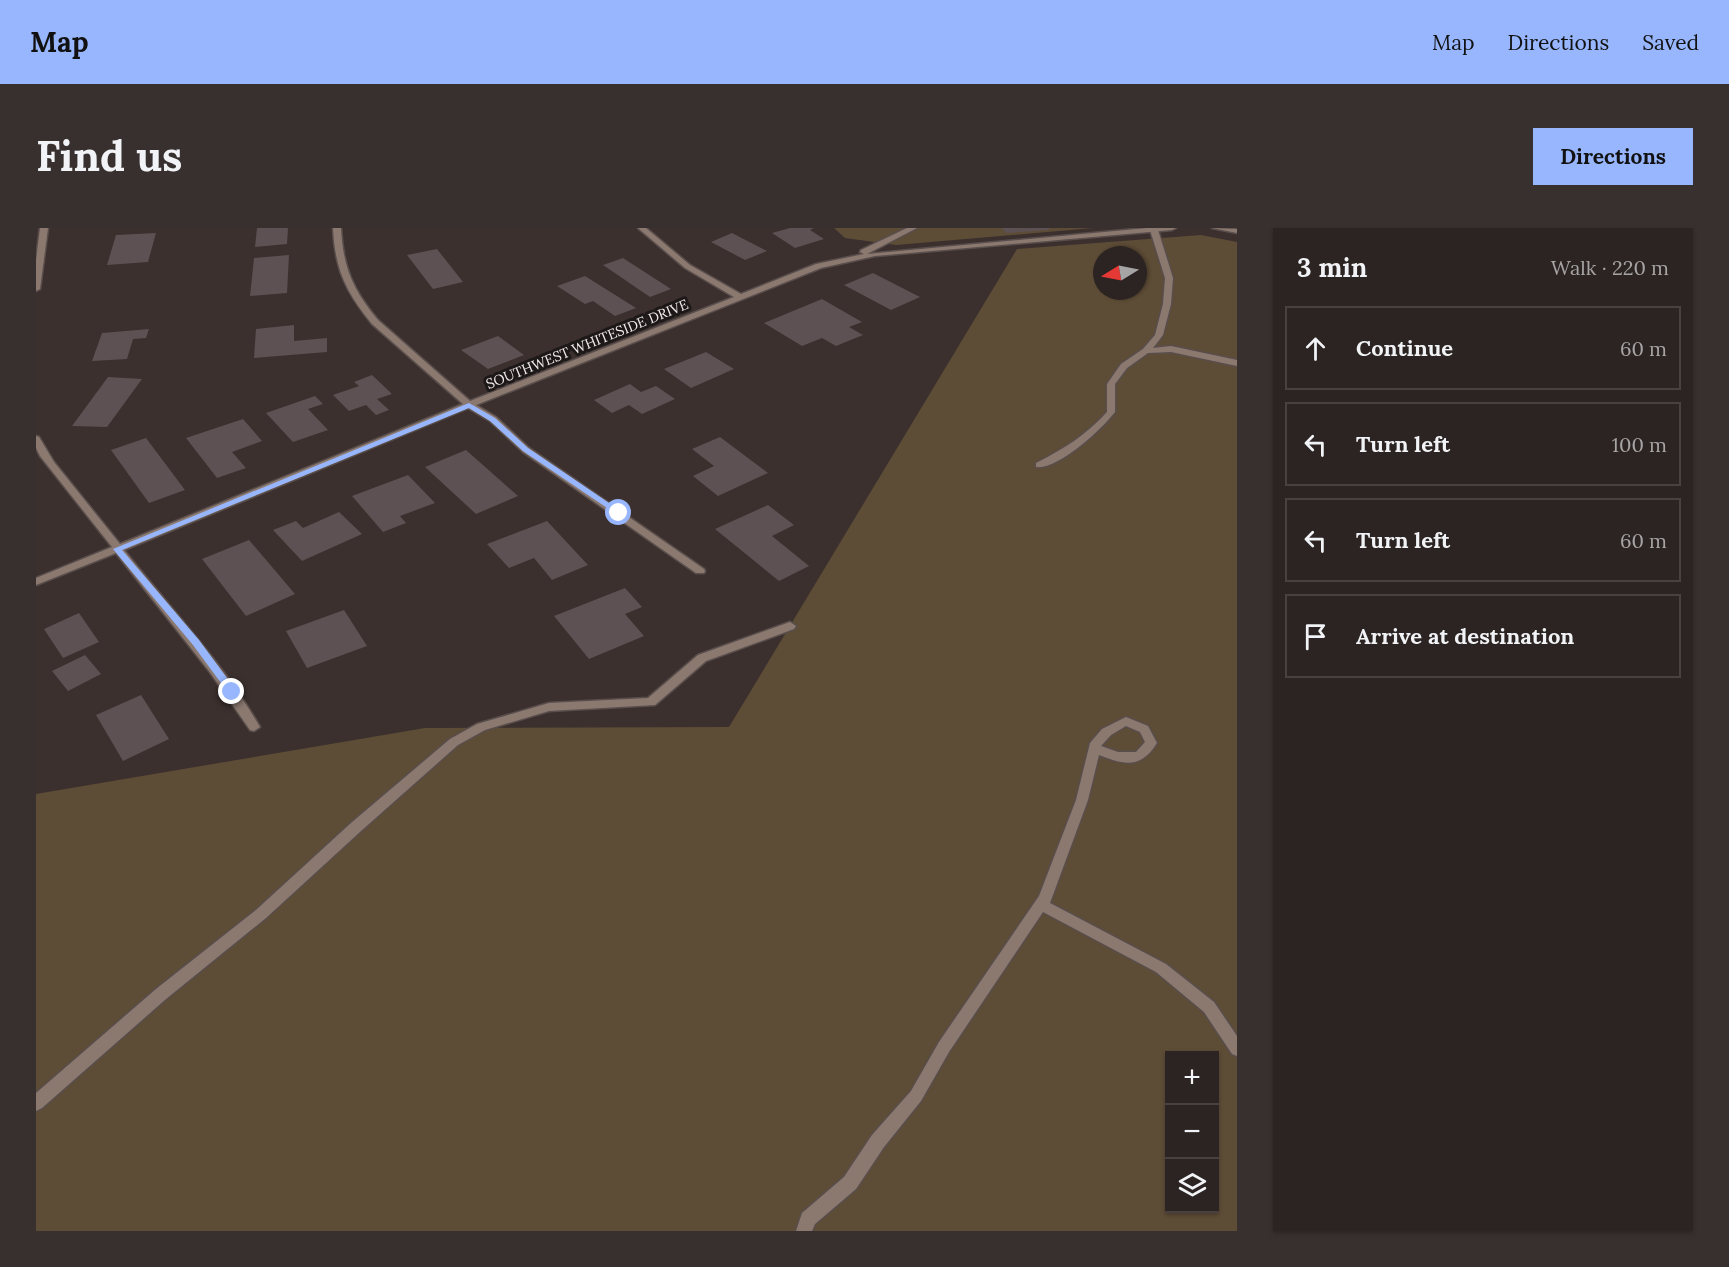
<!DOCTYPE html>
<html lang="en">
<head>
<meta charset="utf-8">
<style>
	body { margin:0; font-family:Lora,serif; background:#38302f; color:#f1f3f6 }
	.controls { position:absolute; right:18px; bottom:18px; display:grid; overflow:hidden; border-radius:0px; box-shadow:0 2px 4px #0004 }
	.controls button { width:54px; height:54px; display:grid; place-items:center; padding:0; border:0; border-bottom:2px solid #484140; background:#2c2422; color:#f1f3f6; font:30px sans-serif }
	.compass { position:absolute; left:1057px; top:18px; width:54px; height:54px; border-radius:50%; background:#2c2422; box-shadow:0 2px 4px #0004; rotate:260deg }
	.stop { position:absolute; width:18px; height:18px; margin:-14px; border:4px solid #97b6fd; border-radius:50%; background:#fff }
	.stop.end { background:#97b6fd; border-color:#fff; box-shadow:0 2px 6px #0008 }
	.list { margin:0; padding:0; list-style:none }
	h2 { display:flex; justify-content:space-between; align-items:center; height:78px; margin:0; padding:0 24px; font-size:26px }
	h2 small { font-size:20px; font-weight:400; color:#a6a4a5 }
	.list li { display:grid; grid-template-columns:39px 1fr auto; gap:18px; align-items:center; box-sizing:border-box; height:84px; margin:0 12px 12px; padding:0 12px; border:2px solid #484140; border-radius:0px }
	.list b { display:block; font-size:22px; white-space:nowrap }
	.list em { font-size:20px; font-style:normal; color:#a6a4a5 }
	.icon { flex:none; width:33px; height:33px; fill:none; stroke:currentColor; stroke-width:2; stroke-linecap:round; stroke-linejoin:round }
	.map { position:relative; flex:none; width:1201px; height:1003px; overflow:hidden; border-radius:0px }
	header { display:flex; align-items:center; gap:36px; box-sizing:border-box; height:84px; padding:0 30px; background:#97b6fd; color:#111 }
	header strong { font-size:28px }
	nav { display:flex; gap:33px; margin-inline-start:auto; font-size:21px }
	.intro { display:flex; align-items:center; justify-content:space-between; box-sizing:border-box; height:144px; padding:0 36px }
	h1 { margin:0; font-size:42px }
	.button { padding:15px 27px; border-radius:0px; background:#97b6fd; color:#111; font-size:21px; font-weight:700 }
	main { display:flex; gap:36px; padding:0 36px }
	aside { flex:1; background:#2c2422; border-radius:0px; box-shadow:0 2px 4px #0004 }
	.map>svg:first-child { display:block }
	.green { fill:#5d4c36; fill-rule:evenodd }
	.building { fill:#5d5154 }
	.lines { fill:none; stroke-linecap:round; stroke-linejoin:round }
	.service-casing { stroke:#594e4c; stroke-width:3 }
	.minor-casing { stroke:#594e4c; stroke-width:3 }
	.service { fill:#8b7970; fill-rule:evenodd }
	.minor { fill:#8b7970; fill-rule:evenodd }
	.route { fill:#97b6fd }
	.labels { text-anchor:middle; stroke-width:6; stroke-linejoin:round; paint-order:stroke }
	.far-street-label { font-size:14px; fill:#f4eceb; stroke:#1e1919 }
</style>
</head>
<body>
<header>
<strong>Map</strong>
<nav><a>Map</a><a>Directions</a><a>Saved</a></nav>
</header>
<div class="intro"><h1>Find us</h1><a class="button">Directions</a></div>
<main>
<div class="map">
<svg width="1201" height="1003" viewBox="0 0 1201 1003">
	<rect width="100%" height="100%" fill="#3b302e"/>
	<g class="green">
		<polygon points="798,0 1057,0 860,17 809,10"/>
		<path d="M1165,7L1201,14V1003H0V566L389,500L693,499L981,21ZM1066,27H1102V63H1066ZM1134,828H1178V980H1134Z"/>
	</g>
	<g class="building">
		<polygon points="221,0 252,0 251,16 219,19"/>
		<polygon points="754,0 778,0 774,2 788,11 759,20 736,5"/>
		<polygon points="966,0 1013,0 1013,2 970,5"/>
		<polygon points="120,5 112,34 71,37 80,7"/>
		<polygon points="696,5 731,23 709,32 675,14"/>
		<polygon points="401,21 427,54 397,61 371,27"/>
		<polygon points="253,27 251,65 214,68 218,30"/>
		<polygon points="587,30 635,61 614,69 567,37"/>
		<polygon points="837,45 884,69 855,82 808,57"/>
		<polygon points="549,48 600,80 579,88 557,73 549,76 521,58"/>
		<polygon points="786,71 826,94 813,99 827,107 800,118 786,110 766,118 728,95"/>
		<polygon points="258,97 258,113 291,110 291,124 218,130 220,101"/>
		<polygon points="113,101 110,110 97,111 91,131 56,133 66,105"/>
		<polygon points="462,108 488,127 452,141 425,122"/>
		<polygon points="670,124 698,141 655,160 628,141"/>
		<polygon points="336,147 356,166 341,171 353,182 340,187 330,177 313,183 297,167 323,158 318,154"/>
		<polygon points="72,149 106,151 71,199 36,198"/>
		<polygon points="594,156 605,164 620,158 639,171 606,186 593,177 576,185 558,172"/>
		<polygon points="279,168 287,176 272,181 292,202 257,214 230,185"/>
		<polygon points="207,191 226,213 196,224 210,240 181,250 150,210"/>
		<polygon points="684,209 732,245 682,268 657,248 678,238 656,221"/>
		<polygon points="110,210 149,262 113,275 75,222"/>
		<polygon points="430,222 482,268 440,286 389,239"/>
		<polygon points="372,247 399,275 364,288 370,295 347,304 316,268"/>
		<polygon points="732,277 758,297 736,308 773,338 743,353 679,301"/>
		<polygon points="303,284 326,306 266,333 237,302 260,293 267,300"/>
		<polygon points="511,293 552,337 516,352 498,330 473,340 451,316"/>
		<polygon points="213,312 259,366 210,388 166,331"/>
		<polygon points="589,360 606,379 589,386 608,408 553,431 518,388"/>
		<polygon points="308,382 331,418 271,440 250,403"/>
		<polygon points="43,385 63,414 27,430 8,401"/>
		<polygon points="49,427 65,446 32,463 16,443"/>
		<polygon points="105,467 133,511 87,533 60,487"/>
	</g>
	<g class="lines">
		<defs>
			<g id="service">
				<path d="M1117,0L1122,2L1137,50L1135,76L1127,107L1117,120L1135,118L1201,132V138L1135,124L1112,125L1091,140L1079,156V184C1066,201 1022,242 1000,239V235C1028,221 1050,207 1071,184V156L1085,136L1107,121L1119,107L1127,76L1129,50L1114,2Z"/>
				<polygon points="754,394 760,398 758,401 670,433 619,477 513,483 449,502 422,517 325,603 230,690 130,771 6,880 0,883 0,865 120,761 220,682 315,595 414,511 441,496 513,475 612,470 662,427"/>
				<path d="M1090,489L1112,498L1121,515C1105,541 1088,537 1063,527L1052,572L1014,675L1130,736L1178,774L1201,808V828L1196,826L1168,784L1120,744L1007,684L913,824L885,873L848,919L820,961L779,996L776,1003H760L766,985L808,949L836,907L875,863L903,814L1003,668L1040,572L1054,515L1066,501ZM1090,498L1104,504L1109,514L1100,524H1082L1065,518L1075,507Z"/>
			</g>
			<g id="minor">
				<polygon points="4,0 12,0 4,61 0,63 0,32"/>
				<path d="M297,0H305C307,40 317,62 342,92L434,173L698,69L649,40L602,0H610L654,37L705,66L780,36L828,26L824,24L825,22L871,0H881L831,26L1111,0H1140L1136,2L839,28L785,40L440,177L460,189L493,220L668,341L669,343L668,345H660L487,224L454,193L432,180L88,322C134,380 187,435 224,499L218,503L214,502L173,443L80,325L0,357V350L76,319L4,228L0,220V208L3,209L18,234L84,316L427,176L336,96C310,64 299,42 297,0Z"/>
				<polygon points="1176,0 1201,1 1201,5"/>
			</g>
		</defs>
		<use href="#service" class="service-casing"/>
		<use href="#minor" class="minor-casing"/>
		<use href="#service" class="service"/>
		<use href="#minor" class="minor"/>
	</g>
	<polygon class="route" points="433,175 459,190 492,220 585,283 585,286 580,286 487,223 454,193 433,180 86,322 163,412 199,461 201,464 196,467 193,466 157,417 77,321"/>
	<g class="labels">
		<g class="far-street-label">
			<text transform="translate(551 116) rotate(-22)" y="5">SOUTHWEST WHITESIDE DRIVE</text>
		</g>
	</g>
</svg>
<div class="controls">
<button>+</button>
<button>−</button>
<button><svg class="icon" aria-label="layers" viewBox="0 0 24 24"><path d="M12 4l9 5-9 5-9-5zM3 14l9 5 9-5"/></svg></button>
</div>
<svg class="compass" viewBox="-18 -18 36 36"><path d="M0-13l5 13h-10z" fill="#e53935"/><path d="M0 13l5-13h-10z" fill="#a6a4a5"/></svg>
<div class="stop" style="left:583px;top:285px"></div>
<div class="stop end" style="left:196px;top:464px"></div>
</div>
<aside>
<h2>3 min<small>Walk · 220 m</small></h2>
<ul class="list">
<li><svg class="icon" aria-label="ahead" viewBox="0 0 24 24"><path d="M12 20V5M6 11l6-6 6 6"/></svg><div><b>Continue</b></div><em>60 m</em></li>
<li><svg class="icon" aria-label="left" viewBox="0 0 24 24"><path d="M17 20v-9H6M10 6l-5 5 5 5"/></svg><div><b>Turn left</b></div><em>100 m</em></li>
<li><svg class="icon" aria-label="left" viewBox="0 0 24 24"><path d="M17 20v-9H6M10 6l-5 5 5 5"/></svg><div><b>Turn left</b></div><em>60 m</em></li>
<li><svg class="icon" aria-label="arrive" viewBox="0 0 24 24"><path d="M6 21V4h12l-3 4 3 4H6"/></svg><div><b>Arrive at destination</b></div></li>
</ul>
</aside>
</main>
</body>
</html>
